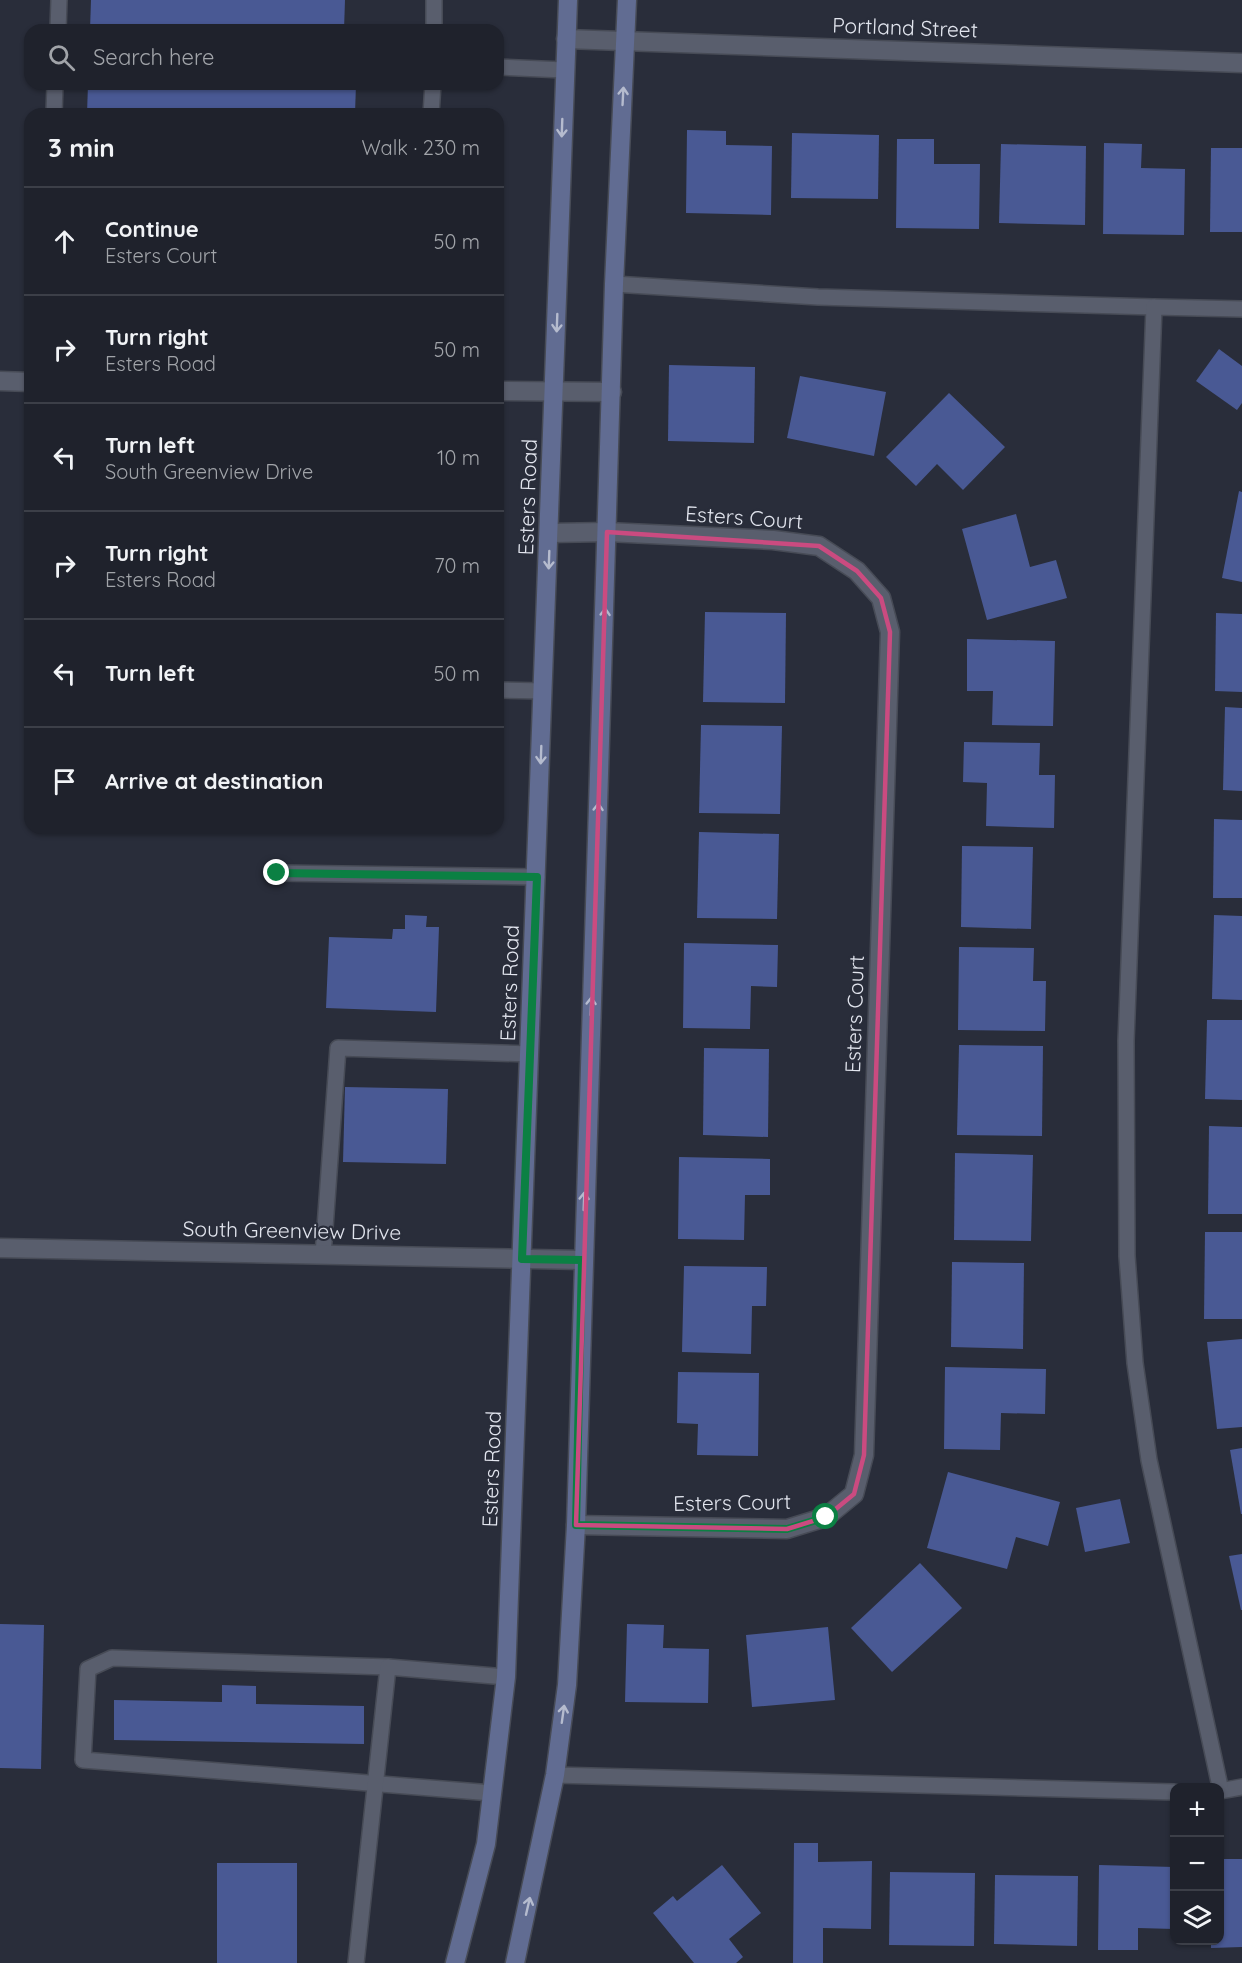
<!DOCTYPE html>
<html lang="en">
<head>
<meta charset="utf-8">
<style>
	body { margin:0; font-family:Quicksand,sans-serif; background:#272a34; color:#f1f3f6 }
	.controls { position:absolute; right:18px; bottom:18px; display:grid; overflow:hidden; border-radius:12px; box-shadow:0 2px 4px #0004 }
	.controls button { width:54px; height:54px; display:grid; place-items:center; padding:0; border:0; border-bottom:2px solid #3c3f48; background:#1f222c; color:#f1f3f6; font:30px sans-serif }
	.stop { position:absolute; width:18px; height:18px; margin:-14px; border:4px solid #0b8043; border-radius:50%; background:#fff }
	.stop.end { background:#0b8043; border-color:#fff; box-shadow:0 2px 6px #0008 }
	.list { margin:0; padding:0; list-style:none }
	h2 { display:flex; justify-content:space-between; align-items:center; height:78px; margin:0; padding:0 24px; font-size:26px }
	h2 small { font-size:20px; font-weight:400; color:#a1a4a9 }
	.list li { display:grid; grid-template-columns:39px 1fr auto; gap:18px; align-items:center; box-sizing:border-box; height:108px; padding:0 24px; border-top:2px solid #3c3f48 }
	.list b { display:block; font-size:22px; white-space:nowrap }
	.list p { margin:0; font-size:20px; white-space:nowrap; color:#a1a4a9 }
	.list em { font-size:20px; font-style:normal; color:#a1a4a9 }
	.icon { flex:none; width:33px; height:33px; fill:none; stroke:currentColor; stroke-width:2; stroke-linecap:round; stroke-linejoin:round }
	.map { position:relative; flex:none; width:1242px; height:1963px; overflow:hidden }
	.search { position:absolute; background:#1f222c; box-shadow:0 2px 4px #0004; left:24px; top:24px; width:480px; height:66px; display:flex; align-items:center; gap:15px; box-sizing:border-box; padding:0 21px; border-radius:18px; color:#a1a4a9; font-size:22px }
	.panel { position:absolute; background:#1f222c; box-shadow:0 2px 4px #0004; left:24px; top:108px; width:480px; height:726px; border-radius:18px }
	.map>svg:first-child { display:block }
	.building { fill:#495994 }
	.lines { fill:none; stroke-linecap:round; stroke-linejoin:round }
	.lane-casing { stroke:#474b56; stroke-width:18 }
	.street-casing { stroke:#474b56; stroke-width:21 }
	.secondary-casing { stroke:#474b56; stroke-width:21 }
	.lane { stroke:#595e6d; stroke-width:15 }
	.street { stroke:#595e6d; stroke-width:18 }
	.secondary { stroke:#616c92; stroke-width:18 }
	.oneway { stroke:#b5bbce }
	.route { stroke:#0b8043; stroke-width:8 }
	.marked { fill:none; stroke:#ca4b80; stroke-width:4.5; stroke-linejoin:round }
	.labels { text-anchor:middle; stroke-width:4.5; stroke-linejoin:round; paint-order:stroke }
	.street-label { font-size:21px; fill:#e2e5ee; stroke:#292d3a }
</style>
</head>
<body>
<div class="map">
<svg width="1242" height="1963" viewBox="0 0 1242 1963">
	<rect width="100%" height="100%" fill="#292d3a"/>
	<g class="building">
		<polygon points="91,0 345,0 344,30 90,30"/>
		<polygon points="88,84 356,84 355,114 87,114"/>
		<polygon points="687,130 726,131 726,145 772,146 771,215 686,213"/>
		<polygon points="792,133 879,135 878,199 791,198"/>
		<polygon points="897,139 934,139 934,164 980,164 979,229 896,228"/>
		<polygon points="1104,143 1142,144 1141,168 1185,169 1184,235 1103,234"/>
		<polygon points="1001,144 1086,146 1085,225 999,223"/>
		<polygon points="1211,148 1242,148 1242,232 1210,232"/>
		<polygon points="1219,349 1242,366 1242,403 1237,410 1196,381"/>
		<polygon points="669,365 755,367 754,443 668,441"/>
		<polygon points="800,376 886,392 874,456 787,438"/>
		<polygon points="949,393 1005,447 963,490 937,464 916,486 886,457"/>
		<polygon points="1239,491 1242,492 1242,582 1222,578"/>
		<polygon points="1016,514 1030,567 1056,560 1067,598 987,620 962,529"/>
		<polygon points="705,612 786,613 785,703 703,702"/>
		<polygon points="1216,613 1242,614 1242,692 1215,691"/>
		<polygon points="967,639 1055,641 1053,726 992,725 993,691 967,691"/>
		<polygon points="1225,707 1242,708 1242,791 1223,790"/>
		<polygon points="701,725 782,726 780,814 699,813"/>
		<polygon points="964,742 1040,743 1039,775 1055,775 1054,828 986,826 987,783 963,782"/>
		<polygon points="1214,819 1242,820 1242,898 1213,898"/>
		<polygon points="699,832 779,834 777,919 697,918"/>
		<polygon points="962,846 1033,847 1031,929 961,927"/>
		<polygon points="405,915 427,916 426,927 439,927 436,1012 326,1008 329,937 392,939 393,929 405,929"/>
		<polygon points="1214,915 1242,916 1242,1000 1212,999"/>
		<polygon points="684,943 778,945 777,987 751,986 750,1029 683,1028"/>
		<polygon points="959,947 1034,948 1033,981 1046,981 1045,1031 958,1030"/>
		<polygon points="1207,1020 1242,1020 1242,1100 1205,1099"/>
		<polygon points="959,1045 1043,1046 1042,1136 957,1135"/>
		<polygon points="704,1048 769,1049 768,1137 703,1135"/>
		<polygon points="345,1087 448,1089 446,1164 343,1162"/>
		<polygon points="1209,1126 1242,1127 1242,1214 1208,1214"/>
		<polygon points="955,1153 1033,1155 1031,1241 954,1240"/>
		<polygon points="679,1157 770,1159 770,1195 745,1195 744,1240 678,1239"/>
		<polygon points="1205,1232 1242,1232 1242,1319 1204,1319"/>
		<polygon points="952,1262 1024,1263 1023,1349 951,1347"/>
		<polygon points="684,1266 767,1267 766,1306 752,1306 751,1354 682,1352"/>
		<polygon points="1242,1339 1242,1427 1217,1429 1207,1342"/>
		<polygon points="945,1367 1046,1369 1045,1414 1001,1413 1000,1450 944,1449"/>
		<polygon points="678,1372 759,1373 758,1456 697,1455 698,1424 677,1423"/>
		<polygon points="1242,1448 1242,1514 1241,1514 1230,1450"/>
		<polygon points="948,1472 1060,1502 1048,1546 1016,1537 1007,1569 927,1548"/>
		<polygon points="1120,1499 1130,1543 1085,1552 1076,1508"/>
		<polygon points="1242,1554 1242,1610 1241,1610 1229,1556"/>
		<polygon points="920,1563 962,1608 892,1672 851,1628"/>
		<polygon points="0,1624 44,1625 41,1769 0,1768"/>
		<polygon points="627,1624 664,1625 663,1648 709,1649 708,1703 625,1702"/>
		<polygon points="828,1627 835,1700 752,1707 746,1635"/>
		<polygon points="222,1685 256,1686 256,1704 364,1706 364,1744 114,1740 114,1700 222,1702"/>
		<polygon points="794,1843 818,1843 818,1862 872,1861 871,1929 823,1928 823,1963 793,1963"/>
		<polygon points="1220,1859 1242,1859 1242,1947 1211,1948 1211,1940 1220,1940"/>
		<rect x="217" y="1863" width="80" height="100"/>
		<polygon points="722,1865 761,1913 729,1939 743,1957 736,1963 694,1963 653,1913 673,1896 677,1901"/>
		<polygon points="1099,1865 1174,1867 1174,1929 1138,1928 1138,1950 1098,1950"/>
		<polygon points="890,1872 975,1873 974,1946 889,1945"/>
		<polygon points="995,1875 1078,1876 1077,1946 994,1944"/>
	</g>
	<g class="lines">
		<defs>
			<g id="lane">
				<polyline points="434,0 434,30"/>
				<polyline points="58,30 59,0"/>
				<polyline points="498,67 564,70"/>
				<polyline points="54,114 55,84"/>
				<polyline points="431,114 433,84"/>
				<polyline points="614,284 818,297 1154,307"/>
				<polyline points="498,690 543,691"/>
				<polyline points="277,873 537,877"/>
				<polyline points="323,1255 338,1048 530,1054"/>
				<polyline points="388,1667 112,1658 88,1669 83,1760 492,1793"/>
				<polyline points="555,1775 1174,1792"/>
				<polyline points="1220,1791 1242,1787"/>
				<polyline points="1221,1791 1149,1460 1135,1363 1127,1256 1126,1041 1154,307 1242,309"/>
				<polyline points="356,1963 388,1667 506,1677"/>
			</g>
			<g id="street">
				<polyline points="566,39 1242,63"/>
				<polyline points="0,381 30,382"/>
				<polyline points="498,391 612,392"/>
				<polyline points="550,533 607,532 773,540 819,546 857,571 881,598 890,632 864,1455 854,1494 826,1517 787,1529 576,1525"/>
				<polyline points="0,1248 582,1260"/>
			</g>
			<g id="secondary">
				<polyline points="455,1963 486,1844 506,1677 568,0"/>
				<polyline points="515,1963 555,1775 567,1685 576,1525 614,284 627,0"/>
			</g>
		</defs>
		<use href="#lane" class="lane-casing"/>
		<use href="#street" class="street-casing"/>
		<use href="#secondary" class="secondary-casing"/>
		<use href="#lane" class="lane"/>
		<use href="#street" class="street"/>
		<use href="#secondary" class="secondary"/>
	</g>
	<defs><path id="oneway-shaft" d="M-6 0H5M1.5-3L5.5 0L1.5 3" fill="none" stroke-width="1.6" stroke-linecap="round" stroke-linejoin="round" transform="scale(1.5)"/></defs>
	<g class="oneway">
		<use href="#oneway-shaft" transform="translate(623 96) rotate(-87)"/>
		<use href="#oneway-shaft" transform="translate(562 128) rotate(92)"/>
		<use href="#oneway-shaft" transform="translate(557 323) rotate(92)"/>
		<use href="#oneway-shaft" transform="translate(549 560) rotate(92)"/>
		<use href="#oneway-shaft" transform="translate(605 617) rotate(-88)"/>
		<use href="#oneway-shaft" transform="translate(541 755) rotate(92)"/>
		<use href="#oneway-shaft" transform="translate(598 812) rotate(-88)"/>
		<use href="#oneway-shaft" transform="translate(591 1006) rotate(-88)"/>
		<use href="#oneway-shaft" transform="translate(584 1201) rotate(-88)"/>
		<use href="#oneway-shaft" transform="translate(563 1714) rotate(-82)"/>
		<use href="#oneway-shaft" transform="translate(528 1906) rotate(-77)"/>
	</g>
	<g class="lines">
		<polyline class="route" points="277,873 537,877 522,1259 582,1260 576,1525 787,1529 826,1517"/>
	</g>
	<path class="marked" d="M607,532L819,546L857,571L881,598L890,632L864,1455L854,1494L826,1517L787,1529L576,1525Z"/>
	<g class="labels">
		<g class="street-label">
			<text transform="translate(905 28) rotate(2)" y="7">Portland Street</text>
			<text transform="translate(528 497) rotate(-88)" y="7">Esters Road</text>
			<text transform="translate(744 518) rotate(4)" y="7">Esters Court</text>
			<text transform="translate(510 983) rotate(-88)" y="7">Esters Road</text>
			<text transform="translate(855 1014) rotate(-88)" y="7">Esters Court</text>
			<text transform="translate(292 1231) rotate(1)" y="7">South Greenview Drive</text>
			<text transform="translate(492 1469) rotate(-88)" y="7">Esters Road</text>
			<text transform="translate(732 1503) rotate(-1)" y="7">Esters Court</text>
		</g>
	</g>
</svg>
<div class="controls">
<button>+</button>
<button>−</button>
<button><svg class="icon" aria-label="layers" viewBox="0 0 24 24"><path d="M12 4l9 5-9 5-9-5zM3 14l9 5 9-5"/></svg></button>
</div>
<div class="stop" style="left:826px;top:1517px"></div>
<div class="stop end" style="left:277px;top:873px"></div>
<div class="search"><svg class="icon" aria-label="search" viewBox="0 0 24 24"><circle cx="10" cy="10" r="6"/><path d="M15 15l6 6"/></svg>Search here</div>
<section class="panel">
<h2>3 min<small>Walk · 230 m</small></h2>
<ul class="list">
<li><svg class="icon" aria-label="ahead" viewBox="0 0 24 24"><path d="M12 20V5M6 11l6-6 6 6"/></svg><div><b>Continue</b><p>Esters Court</p></div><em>50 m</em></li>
<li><svg class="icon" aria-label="right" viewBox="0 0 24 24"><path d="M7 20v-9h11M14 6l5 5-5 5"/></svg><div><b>Turn right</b><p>Esters Road</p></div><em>50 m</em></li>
<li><svg class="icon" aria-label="left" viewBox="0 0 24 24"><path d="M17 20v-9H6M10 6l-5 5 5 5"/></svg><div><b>Turn left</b><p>South Greenview Drive</p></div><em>10 m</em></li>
<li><svg class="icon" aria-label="right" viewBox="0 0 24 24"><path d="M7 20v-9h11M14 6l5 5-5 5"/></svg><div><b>Turn right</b><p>Esters Road</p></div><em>70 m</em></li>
<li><svg class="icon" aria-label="left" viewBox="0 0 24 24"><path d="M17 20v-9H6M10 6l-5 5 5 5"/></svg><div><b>Turn left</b></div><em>50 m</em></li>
<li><svg class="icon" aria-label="arrive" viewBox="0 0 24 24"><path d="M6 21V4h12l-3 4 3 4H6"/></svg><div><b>Arrive at destination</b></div></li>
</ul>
</section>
</div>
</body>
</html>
